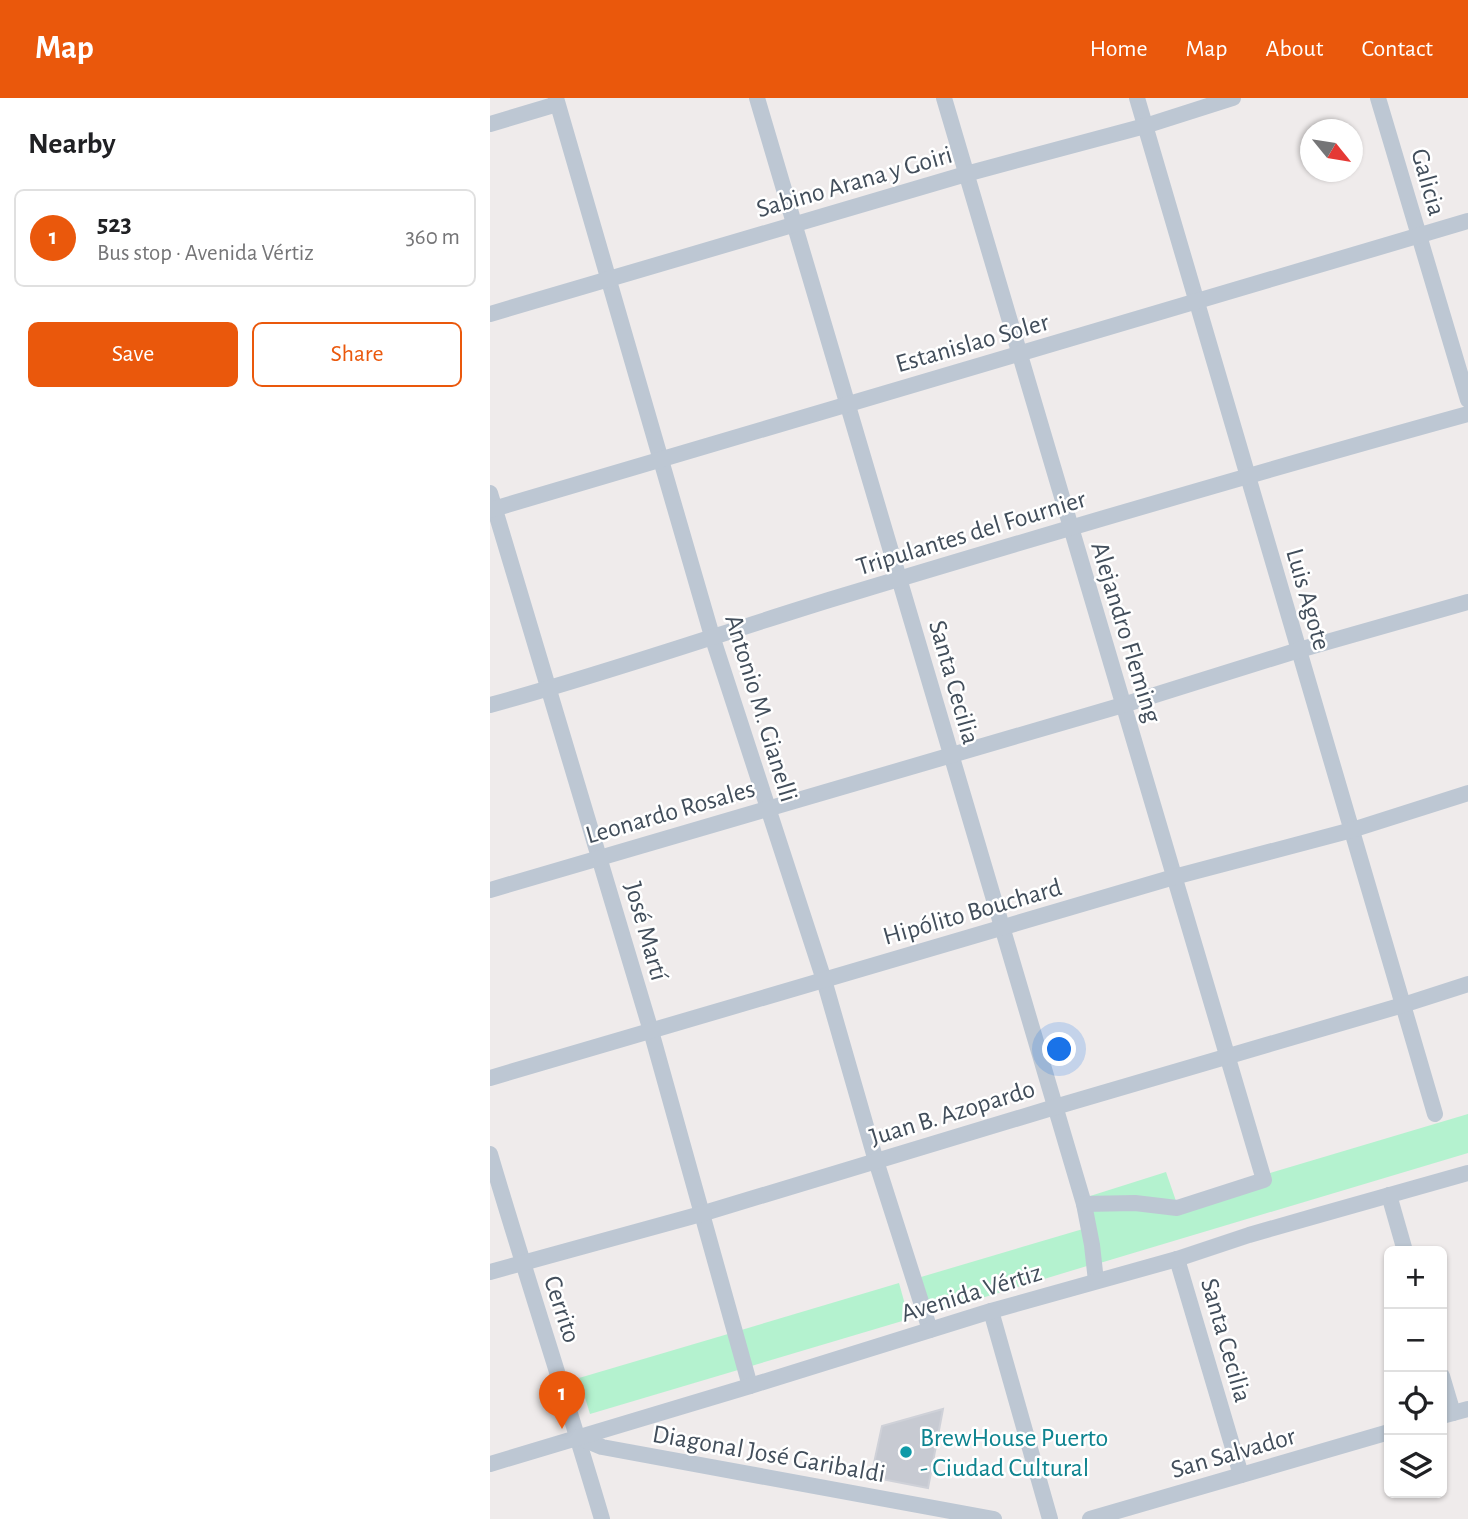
<!DOCTYPE html>
<html lang="en">
<head>
<meta charset="utf-8">
<style>
	body { margin:0; font-family:"Alegreya Sans",sans-serif; background:#f2f2f2; color:#202124 }
	.controls { position:absolute; right:21px; bottom:21px; display:grid; overflow:hidden; border-radius:10px; box-shadow:0 2px 5px #0004 }
	.controls button { width:63px; height:63px; display:grid; place-items:center; padding:0; border:0; border-bottom:2px solid #e0e0e0; background:#fff; color:#202124; font:35px sans-serif }
	.compass { position:absolute; left:810px; top:21px; width:63px; height:63px; border-radius:50%; background:#fff; box-shadow:0 2px 5px #0004; rotate:120deg }
	.you { position:absolute; left:570px; top:952px; width:24px; height:24px; margin:-18px; border:5px solid #fff; border-radius:50%; background:#1a73e8; box-shadow:0 0 0 10px #1a73e833 }
	.badge { display:grid; place-items:center; width:46px; height:46px; border-radius:50%; background:#ea580c; color:#fff; font-size:23px; font-weight:700 }
	.pin { position:absolute; translate:-50% -58px; filter:drop-shadow(0 2px 4px #0008) }
	.pin::after { content:''; position:absolute; top:37px; width:24px; height:21px; background:inherit; clip-path:polygon(0 0,100% 0,50% 100%) }
	.list { margin:0; padding:0; list-style:none }
	h2 { display:flex; justify-content:space-between; align-items:center; height:91px; margin:0; padding:0 28px; font-size:30px }
	h2 small { font-size:23px; font-weight:400; color:#757577 }
	.list li { display:grid; grid-template-columns:46px 1fr auto; gap:21px; align-items:center; box-sizing:border-box; height:98px; margin:0 14px 14px; padding:0 14px; border:2px solid #e0e0e0; border-radius:10px }
	.list b { display:block; font-size:26px; white-space:nowrap }
	.list p { margin:0; font-size:23px; white-space:nowrap; color:#757577 }
	.list em { font-size:23px; font-style:normal; color:#757577 }
	.actions { display:flex; gap:14px; padding:21px 28px }
	.actions a { flex:1; padding:16px 0; border:2px solid #ea580c; border-radius:10px; text-align:center; font-size:24px; color:#ea580c }
	.actions .main { background:#ea580c; color:#fff }
	.icon { flex:none; width:38px; height:38px; fill:none; stroke:currentColor; stroke-width:2; stroke-linecap:round; stroke-linejoin:round }
	.map { position:relative; flex:none; width:978px; height:1421px; overflow:hidden }
	header { display:flex; align-items:center; gap:42px; box-sizing:border-box; height:98px; padding:0 35px; background:#ea580c; color:#fff }
	header strong { font-size:33px }
	nav { display:flex; gap:38px; margin-inline-start:auto; font-size:24px }
	main { display:flex }
	aside { flex:1; background:#fff }
	.map>svg:first-child { display:block }
	.green { fill:#b4f2cf }
	.building { fill:#c7cad2; stroke:#cfd1d8; stroke-width:2 }
	.lines { fill:none; stroke-linecap:round; stroke-linejoin:round }
	.minor { stroke:#bdc7d3; stroke-width:16 }
	.culture-dot { fill:#0f9aa8; stroke:#fff; stroke-width:2.5 }
	.labels { text-anchor:middle; stroke-width:5; stroke-linejoin:round; paint-order:stroke }
	.street-label { font-size:26px; fill:#424e5b; stroke:#fff }
	.culture-label { font-size:26px; fill:#0d838f; stroke:#fff; text-anchor:start }
</style>
</head>
<body>
<header>
<strong>Map</strong>
<nav><a>Home</a><a>Map</a><a>About</a><a>Contact</a></nav>
</header>
<main>
<aside>
<h2>Nearby<small></small></h2>
<ul class="list">
<li><span class="badge">1</span><div><b>523</b><p>Bus stop · Avenida Vértiz</p></div><em>360 m</em></li>
</ul>
<div class="actions"><a class="main">Save</a><a>Share</a></div>
</aside>
<div class="map">
<svg width="978" height="1421" viewBox="0 0 978 1421">
	<rect width="100%" height="100%" fill="#efebeb"/>
	<g class="green">
		<polygon points="978,1016 978,1055 610,1165 597,1099 676,1074 686,1103"/>
		<polygon points="593,1131 597,1168 442,1215 431,1179"/>
		<polygon points="409,1185 419,1221 258,1269 248,1233"/>
		<polygon points="238,1236 248,1272 100,1316 89,1280"/>
	</g>
	<polygon class="building" points="453,1311 438,1390 381,1379 392,1328"/>
	<g class="lines">
		<g class="minor">
			<polyline points="66,0 222,538 334,882 386,1063 440,1232"/>
			<polyline points="267,0 594,1106 602,1147 606,1183"/>
			<polyline points="454,0 774,1082 687,1110 645,1105 594,1106"/>
			<polyline points="647,0 945,1016"/>
			<polyline points="888,0 978,302"/>
			<polyline points="0,26 67,6"/>
			<polyline points="0,216 476,76 655,28 743,0"/>
			<polyline points="0,395 161,933 260,1288"/>
			<polyline points="0,412 978,123"/>
			<path d="M0,607C114,576 226,537 339,502C551,438 764,375 978,316"/>
			<polyline points="0,792 633,607 809,552 978,504"/>
			<polyline points="0,980 684,779 862,732 978,695"/>
			<path d="M0,1056C36,1178 76,1299 112,1421"/>
			<polyline points="899,1097 915,1153"/>
			<polyline points="687,1161 751,1377"/>
			<polyline points="0,1174 211,1116 565,1009 913,907 978,886"/>
			<polyline points="501,1213 560,1421"/>
			<polyline points="952,1278 963,1315"/>
			<polyline points="952,1318 978,1311"/>
			<polyline points="88,1339 112,1349 504,1421"/>
			<polyline points="0,1366 260,1288 501,1213 687,1161 759,1137 829,1117 978,1075"/>
			<polyline points="600,1421 899,1334"/>
		</g>
	</g>
	<circle class="culture-dot" cx="416" cy="1354" r="7"/>
	<g class="labels">
		<g class="street-label">
			<text transform="translate(364 83) rotate(-16)" y="9">Sabino Arana y Goiri</text>
			<text transform="translate(939 84) rotate(74)" y="9">Galicia</text>
			<text transform="translate(482 244) rotate(-16)" y="9">Estanislao Soler</text>
			<text transform="translate(481 434) rotate(-17)" y="9">Tripulantes del Fournier</text>
			<text transform="translate(819 501) rotate(74)" y="9">Luis Agote</text>
			<text transform="translate(637 534) rotate(73)" y="9">Alejandro Fleming</text>
			<text transform="translate(465 584) rotate(74)" y="9">Santa Cecilia</text>
			<text transform="translate(272 610) rotate(73)" y="9">Antonio M. Gianelli</text>
			<text transform="translate(180 713) rotate(-16)" y="9">Leonardo Rosales</text>
			<text transform="translate(482 813) rotate(-16)" y="9">Hipólito Bouchard</text>
			<text transform="translate(157 833) rotate(74)" y="9">José Martí</text>
			<text transform="translate(462 1014) rotate(-17)" y="9">Juan B. Azopardo</text>
			<text transform="translate(481 1194) rotate(-17)" y="9">Avenida Vértiz</text>
			<text transform="translate(73 1211) rotate(72)" y="9">Cerrito</text>
			<text transform="translate(737 1242) rotate(74)" y="9">Santa Cecilia</text>
			<text transform="translate(743 1354) rotate(-16)" y="9">San Salvador</text>
			<text transform="translate(279 1355) rotate(10)" y="9">Diagonal José Garibaldi</text>
		</g>
		<g class="culture-label">
			<text x="430" y="1348">BrewHouse Puerto<tspan x="430" dy="30">- Ciudad Cultural</tspan></text>
		</g>
	</g>
</svg>
<div class="controls">
<button>+</button>
<button>−</button>
<button><svg class="icon" aria-label="locate" viewBox="0 0 24 24"><circle cx="12" cy="12" r="6"/><path d="M12 2v4M12 18v4M2 12h4M18 12h4"/></svg></button>
<button><svg class="icon" aria-label="layers" viewBox="0 0 24 24"><path d="M12 4l9 5-9 5-9-5zM3 14l9 5 9-5"/></svg></button>
</div>
<svg class="compass" viewBox="-18 -18 36 36"><path d="M0-13l5 13h-10z" fill="#e53935"/><path d="M0 13l5-13h-10z" fill="#757577"/></svg>
<div class="you"></div>
<div class="pin badge" style="left:72px;top:1331px">1</div>
</div>
</main>
</body>
</html>
